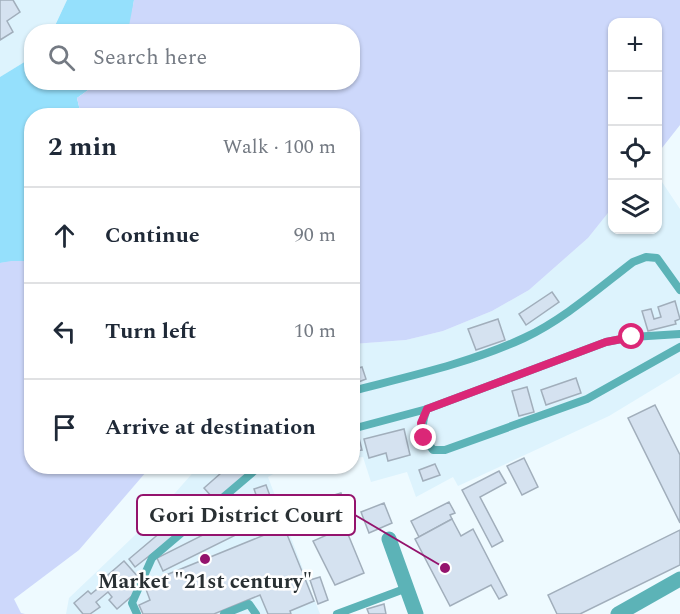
<!DOCTYPE html>
<html lang="en">
<head>
<meta charset="utf-8">
<style>
	body { margin:0; font-family:Spectral,serif; background:#f6f6f7; color:#1f2937 }
	.controls { position:absolute; right:18px; top:18px; display:grid; overflow:hidden; border-radius:12px; box-shadow:0 2px 4px #0004 }
	.controls button { width:54px; height:54px; display:grid; place-items:center; padding:0; border:0; border-bottom:2px solid #e0e1e3; background:#fff; color:#1f2937; font:30px sans-serif }
	.stop { position:absolute; width:18px; height:18px; margin:-14px; border:4px solid #db2777; border-radius:50%; background:#fff }
	.stop.end { background:#db2777; border-color:#fff; box-shadow:0 2px 6px #0008 }
	.list { margin:0; padding:0; list-style:none }
	h2 { display:flex; justify-content:space-between; align-items:center; height:78px; margin:0; padding:0 24px; font-size:26px }
	h2 small { font-size:20px; font-weight:400; color:#747a83 }
	.list li { display:grid; grid-template-columns:39px 1fr auto; gap:18px; align-items:center; box-sizing:border-box; height:96px; padding:0 24px; border-top:2px solid #e0e1e3 }
	.list b { display:block; font-size:22px; white-space:nowrap }
	.list em { font-size:20px; font-style:normal; color:#747a83 }
	.icon { flex:none; width:33px; height:33px; fill:none; stroke:currentColor; stroke-width:2; stroke-linecap:round; stroke-linejoin:round }
	.map { position:relative; flex:none; width:680px; height:614px; overflow:hidden }
	.search { position:absolute; background:#fff; box-shadow:0 2px 4px #0004; left:24px; top:24px; width:336px; height:66px; display:flex; align-items:center; gap:15px; box-sizing:border-box; padding:0 21px; border-radius:24px; color:#747a83; font-size:22px }
	.panel { position:absolute; background:#fff; box-shadow:0 2px 4px #0004; left:24px; top:108px; width:336px; height:366px; border-radius:24px }
	.map>svg:first-child { display:block }
	.built { fill:#ddf3fd }
	.green { fill:#95e0fc }
	.water { fill:#cdd8fb }
	.building { fill:#d5e2f0; stroke:#a1aebb; stroke-width:1.5 }
	.lines { fill:none; stroke-linecap:round; stroke-linejoin:round }
	.service { stroke:#5cb3b7; stroke-width:8 }
	.minor { stroke:#5cb3b7; stroke-width:15 }
	.route { stroke:#db2777; stroke-width:8 }
	.poi-dot { fill:#94136d; stroke:#fff; stroke-width:2 }
	.labels { text-anchor:middle; stroke-width:5; stroke-linejoin:round; paint-order:stroke }
	.poi-label { font-size:21px; font-weight:bold; fill:#293033; stroke:#fff }
	.leader { fill:none; stroke:#94136d; stroke-width:2 }
	.callout-dot { fill:#94136d; stroke:#fff; stroke-width:2 }
	.callout { fill:#fff; stroke:#94136d; stroke-width:2 }
	.callout-label { font-size:22px; text-anchor:middle; font-weight:bold; fill:#293033 }
</style>
</head>
<body>
<div class="map">
<svg width="680" height="614" viewBox="0 0 680 614">
	<rect width="100%" height="100%" fill="#eefaff"/>
	<g class="built">
		<polygon points="0,0 67,0 52,31 32,32 31,58 0,77"/>
		<polygon points="658,176 680,209 680,373 609,416 458,486 453,477 416,497 407,472 371,482 363,457 353,458 353,344 406,340 443,331 492,311 529,290 588,238 612,208 612,230 658,230"/>
		<polygon points="198,467 286,467 268,477 320,614 66,614 69,598 152,519"/>
	</g>
	<g class="green">
		<polygon points="67,0 134,0 130,29 128,31 52,32"/>
		<polygon points="31,58 32,82 98,83 77,98 81,115 32,116 31,261 0,263 0,77"/>
	</g>
	<g class="water">
		<polygon points="134,0 680,0 680,125 658,153 658,22 612,22 612,208 588,238 529,290 492,311 443,331 406,340 353,344 352,116 81,115 77,98 98,83 352,82 352,32 128,31"/>
		<polygon points="11,261 31,261 32,466 153,467 146,472 79,550 14,599 21,613 25,614 0,614 0,263"/>
	</g>
	<g class="building">
		<polygon points="0,0 13,0 20,12 7,21 13,32 0,40"/>
		<polygon points="552,292 559,302 526,325 519,314"/>
		<polygon points="675,301 680,319 675,321 676,324 648,331 642,311 651,309 654,319 661,317 658,307"/>
		<polygon points="498,319 505,340 476,350 468,329"/>
		<polygon points="362,367 366,379 356,383 352,370"/>
		<polygon points="576,378 581,393 546,405 541,390"/>
		<polygon points="527,387 534,412 519,416 512,391"/>
		<polygon points="655,405 680,455 680,523 628,418"/>
		<polygon points="404,429 410,455 388,461 386,453 369,458 364,439"/>
		<polygon points="358,434 362,450 352,451 352,435"/>
		<polygon points="524,458 538,487 522,495 507,466"/>
		<polygon points="435,464 440,475 423,481 419,470"/>
		<polygon points="229,466 250,466 245,471 249,475 201,515 198,511 187,520 190,524 135,567 129,559 200,499 204,504 212,497 204,488"/>
		<polygon points="499,471 506,483 480,497 503,541 492,547 462,490"/>
		<polygon points="266,485 273,504 261,509 254,489"/>
		<polygon points="341,493 351,522 330,529 321,499"/>
		<polygon points="243,499 256,525 163,571 157,558 219,527 213,514"/>
		<polygon points="449,502 455,513 450,515 452,519 419,537 411,521"/>
		<polygon points="384,503 392,523 369,533 361,512"/>
		<polygon points="296,518 301,530 287,535 282,524"/>
		<polygon points="452,519 461,536 473,529 507,595 499,599 491,585 450,606 415,539"/>
		<polygon points="284,527 314,601 290,611 291,614 268,614 260,595 214,614 143,614 139,605 150,600 144,584"/>
		<polygon points="345,527 364,573 335,585 313,541"/>
		<polygon points="680,530 680,565 580,614 557,614 548,595"/>
		<polygon points="124,561 139,578 133,595 117,609 109,600 112,597 108,592 96,602 100,607 90,614 83,614 74,603 88,591 91,594 102,585 100,582"/>
		<polygon points="320,577 328,600 318,604 310,580"/>
		<polygon points="384,604 386,614 369,614 367,609"/>
	</g>
	<g class="lines">
		<g class="service">
			<path d="M352,391C410,376 470,363 524,338C563,320 599,288 633,262L646,257L657,258L680,290"/>
			<path d="M427,409C420,426 422,435 433,450H445L587,399L680,347"/>
			<polyline points="352,429 427,409 606,342 632,337 680,334"/>
			<polyline points="137,614 132,603 152,558 260,466"/>
			<polyline points="224,614 249,604 256,614"/>
			<polyline points="337,614 407,588"/>
		</g>
		<g class="minor">
			<polyline points="389,539 416,614"/>
			<polyline points="618,614 680,579"/>
		</g>
	</g>
	<g class="lines">
		<polyline class="route" points="424,438 421,423 427,409 606,342 632,337"/>
	</g>
	<circle class="poi-dot" cx="205" cy="559" r="6"/>
	<g class="labels">
		<g class="poi-label">
			<text x="205" y="588">Market "21st century"</text>
		</g>
	</g>
	<path class="leader" d="M445 568L355 515"/>
	<circle class="callout-dot" cx="445" cy="568" r="6"/>
	<rect class="callout" x="137" y="495" width="218" height="40" rx="6"/>
	<g class="callout-label">
		<text x="246" y="522">Gori District Court</text>
	</g>
</svg>
<div class="controls">
<button>+</button>
<button>−</button>
<button><svg class="icon" aria-label="locate" viewBox="0 0 24 24"><circle cx="12" cy="12" r="6"/><path d="M12 2v4M12 18v4M2 12h4M18 12h4"/></svg></button>
<button><svg class="icon" aria-label="layers" viewBox="0 0 24 24"><path d="M12 4l9 5-9 5-9-5zM3 14l9 5 9-5"/></svg></button>
</div>
<div class="stop" style="left:632px;top:337px"></div>
<div class="stop end" style="left:424px;top:438px"></div>
<div class="search"><svg class="icon" aria-label="search" viewBox="0 0 24 24"><circle cx="10" cy="10" r="6"/><path d="M15 15l6 6"/></svg>Search here</div>
<section class="panel">
<h2>2 min<small>Walk · 100 m</small></h2>
<ul class="list">
<li><svg class="icon" aria-label="ahead" viewBox="0 0 24 24"><path d="M12 20V5M6 11l6-6 6 6"/></svg><div><b>Continue</b></div><em>90 m</em></li>
<li><svg class="icon" aria-label="left" viewBox="0 0 24 24"><path d="M17 20v-9H6M10 6l-5 5 5 5"/></svg><div><b>Turn left</b></div><em>10 m</em></li>
<li><svg class="icon" aria-label="arrive" viewBox="0 0 24 24"><path d="M6 21V4h12l-3 4 3 4H6"/></svg><div><b>Arrive at destination</b></div></li>
</ul>
</section>
</div>
</body>
</html>
